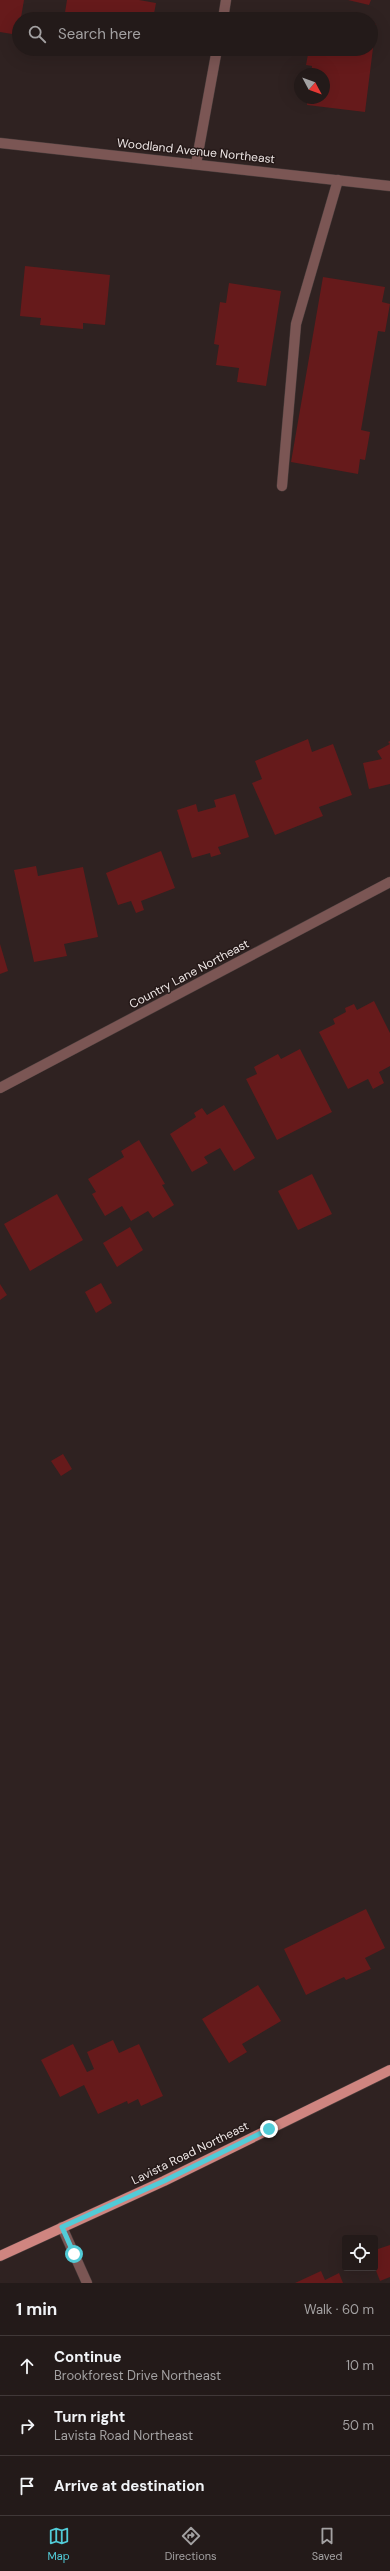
<!DOCTYPE html>
<html lang="en">
<head>
<meta charset="utf-8">
<style>
	body { margin:0; font-family:"DM Sans",sans-serif; background:#2b2322; color:#f1f3f6 }
	.controls { position:absolute; right:12px; bottom:12px; display:grid; overflow:hidden; border-radius:4px; box-shadow:0 4px 16px #0002 }
	.controls button { width:36px; height:36px; display:grid; place-items:center; padding:0; border:0; border-bottom:1px solid #403838; background:#231a19; color:#f1f3f6; font:20px sans-serif }
	.compass { position:absolute; left:294px; top:68px; width:36px; height:36px; border-radius:50%; background:#231a19; box-shadow:0 4px 16px #0002; rotate:131deg }
	.stop { position:absolute; width:12px; height:12px; margin:-9px; border:3px solid #52cbd7; border-radius:50%; background:#fff }
	.stop.end { background:#52cbd7; border-color:#fff; box-shadow:0 1px 4px #0008 }
	.list { margin:0; padding:0; list-style:none }
	h2 { display:flex; justify-content:space-between; align-items:center; height:52px; margin:0; padding:0 16px; font-size:17px }
	h2 small { font-size:13px; font-weight:400; color:#a3a1a2 }
	.list li { display:grid; grid-template-columns:26px 1fr auto; gap:12px; align-items:center; box-sizing:border-box; height:60px; padding:0 16px; border-top:1px solid #403838 }
	.list b { display:block; font-size:15px; white-space:nowrap }
	.list p { margin:0; font-size:13px; white-space:nowrap; color:#a3a1a2 }
	.list em { font-size:13px; font-style:normal; color:#a3a1a2 }
	.icon { flex:none; width:22px; height:22px; fill:none; stroke:currentColor; stroke-width:2; stroke-linecap:round; stroke-linejoin:round }
	.map { position:relative; flex:none; width:390px; height:2283px; overflow:hidden }
	.search { position:absolute; background:#231a19; box-shadow:0 4px 16px #0002; left:12px; right:12px; top:12px; height:44px; display:flex; align-items:center; gap:10px; box-sizing:border-box; padding:0 14px; border-radius:22px; color:#a3a1a2; font-size:15px }
	.sheet { height:232px; background:#231a19 }
	nav { display:flex; justify-content:space-around; align-items:center; box-sizing:border-box; height:56px; border-top:1px solid #403838; background:#231a19; font-size:11px; color:#a3a1a2 }
	nav a { display:grid; justify-items:center; gap:2px }
	nav .on { color:#52cbd7 }
	.map>svg:first-child { display:block }
	.building { fill:#661a1b }
	.lines { fill:none; stroke-linecap:round; stroke-linejoin:round }
	.minor-casing { stroke:#4a3d3c; stroke-width:11 }
	.major-casing { stroke:#4a3d3c; stroke-width:11 }
	.minor { stroke:#7b5654; stroke-width:10 }
	.major { stroke:#cf8580; stroke-width:10 }
	.route { stroke:#52cbd7; stroke-width:5 }
	.labels { text-anchor:middle; stroke-width:3; stroke-linejoin:round; paint-order:stroke }
	.street-label { font-size:12px; fill:#ede5e4; stroke:#251918 }
</style>
</head>
<body>
<div class="map">
<svg width="390" height="2283" viewBox="0 0 390 2283">
	<rect width="100%" height="100%" fill="#2f2221"/>
	<g class="building">
		<polygon points="0,0 24,0 18,35 0,32"/>
		<polygon points="67,0 139,0 156,3 153,19 64,19"/>
		<polygon points="348,0 371,0 369,5"/>
		<polygon points="371,23 376,24 365,112 307,105 308,98 324,98 324,74 311,74 312,66 306,65 309,49 371,49"/>
		<polygon points="111,49 148,49 146,56"/>
		<polygon points="25,266 110,275 105,325 83,323 83,329 40,325 41,318 20,316"/>
		<polygon points="323,277 385,287 382,302 390,304 385,332 378,331 361,430 370,432 365,460 360,459 358,474 291,462"/>
		<polygon points="229,283 281,291 266,386 237,382 239,368 216,365 219,345 214,344 220,302 226,303"/>
		<polygon points="308,739 312,752 333,744 352,795 319,807 323,816 275,835 252,783 262,779 255,761"/>
		<polygon points="390,741 390,784 369,789 363,763 382,759 377,751 390,744 388,742"/>
		<polygon points="235,794 249,837 218,847 221,854 211,857 210,853 192,858 177,810 196,804 198,812 216,807 214,800"/>
		<polygon points="161,851 175,888 141,901 144,910 136,913 131,901 118,905 106,873"/>
		<polygon points="36,866 38,876 83,867 98,937 64,944 67,956 34,962 14,870"/>
		<polygon points="0,944 8,971 0,974"/>
		<polygon points="374,1001 390,1033 390,1066 379,1072 384,1083 373,1089 368,1079 348,1089 319,1032 335,1024 333,1019 346,1012 345,1008 354,1004 357,1010"/>
		<polygon points="300,1049 332,1112 277,1140 246,1079 257,1074 254,1067 278,1054 281,1059"/>
		<polygon points="224,1105 255,1158 234,1171 220,1148 204,1157 208,1163 192,1172 170,1134 196,1117 194,1113 202,1108 207,1115"/>
		<polygon points="139,1140 165,1184 162,1185 174,1205 153,1218 148,1211 131,1221 122,1206 105,1216 92,1194 96,1192 88,1179 124,1157 121,1151"/>
		<polygon points="312,1174 332,1214 298,1230 278,1191"/>
		<polygon points="57,1194 83,1240 30,1271 4,1224"/>
		<polygon points="130,1227 143,1250 117,1267 103,1243"/>
		<polygon points="101,1283 112,1303 96,1313 85,1292"/>
		<polygon points="0,1284 7,1295 0,1300"/>
		<polygon points="63,1454 72,1469 61,1476 51,1461"/>
		<polygon points="366,1909 385,1948 365,1958 371,1969 346,1980 344,1977 306,1995 284,1949"/>
		<polygon points="258,1985 281,2021 242,2044 247,2052 229,2063 202,2019"/>
		<polygon points="113,2040 119,2053 139,2044 163,2096 141,2106 138,2099 128,2104 127,2101 98,2114 84,2085 60,2097 41,2060 73,2044 87,2072 94,2069 87,2052"/>
		<polygon points="390,2245 390,2277 380,2281 375,2268 375,2250"/>
		<polygon points="321,2271 325,2280 339,2273 343,2283 295,2283"/>
	</g>
	<g class="lines">
		<defs>
			<g id="minor">
				<polyline points="223,19 226,0"/>
				<polyline points="0,143 390,186"/>
				<polyline points="196,164 217,49"/>
				<polyline points="282,486 296,324 338,180"/>
				<polyline points="0,1088 390,882"/>
				<polyline points="62,2227 87,2283"/>
			</g>
			<polyline id="major" points="0,2256 164,2181 390,2070"/>
		</defs>
		<use href="#minor" class="minor-casing"/>
		<use href="#major" class="major-casing"/>
		<use href="#minor" class="minor"/>
		<use href="#major" class="major"/>
	</g>
	<g class="lines">
		<polyline class="route" points="74,2254 62,2227 164,2181 269,2129"/>
	</g>
	<g class="labels">
		<g class="street-label">
			<text transform="translate(196 151) rotate(6)" y="4">Woodland Avenue Northeast</text>
			<text transform="translate(189 974) rotate(-28)" y="4">Country Lane Northeast</text>
			<text transform="translate(190 2153) rotate(-26)" y="4">Lavista Road Northeast</text>
		</g>
	</g>
</svg>
<div class="controls">
<button><svg class="icon" aria-label="locate" viewBox="0 0 24 24"><circle cx="12" cy="12" r="6"/><path d="M12 2v4M12 18v4M2 12h4M18 12h4"/></svg></button>
</div>
<svg class="compass" viewBox="-18 -18 36 36"><path d="M0-13l5 13h-10z" fill="#e53935"/><path d="M0 13l5-13h-10z" fill="#a3a1a2"/></svg>
<div class="stop" style="left:74px;top:2254px"></div>
<div class="stop end" style="left:269px;top:2129px"></div>
<div class="search"><svg class="icon" aria-label="search" viewBox="0 0 24 24"><circle cx="10" cy="10" r="6"/><path d="M15 15l6 6"/></svg>Search here</div>
</div>
<section class="sheet">
<h2>1 min<small>Walk · 60 m</small></h2>
<ul class="list">
<li><svg class="icon" aria-label="ahead" viewBox="0 0 24 24"><path d="M12 20V5M6 11l6-6 6 6"/></svg><div><b>Continue</b><p>Brookforest Drive Northeast</p></div><em>10 m</em></li>
<li><svg class="icon" aria-label="right" viewBox="0 0 24 24"><path d="M7 20v-9h11M14 6l5 5-5 5"/></svg><div><b>Turn right</b><p>Lavista Road Northeast</p></div><em>50 m</em></li>
<li><svg class="icon" aria-label="arrive" viewBox="0 0 24 24"><path d="M6 21V4h12l-3 4 3 4H6"/></svg><div><b>Arrive at destination</b></div></li>
</ul>
</section>
<nav>
<a class="on"><svg class="icon" aria-label="map" viewBox="0 0 24 24"><path d="M3 6l6-2 6 2 6-2v14l-6 2-6-2-6 2zM9 4v14M15 6v14"/></svg>Map</a>
<a><svg class="icon" aria-label="directions" viewBox="0 0 24 24"><path d="M12 3l9 9-9 9-9-9zM9 14v-3h6M13 9l2 2-2 2"/></svg>Directions</a>
<a><svg class="icon" aria-label="saved" viewBox="0 0 24 24"><path d="M7 4h10v16l-5-4-5 4z"/></svg>Saved</a>
</nav>
</body>
</html>
